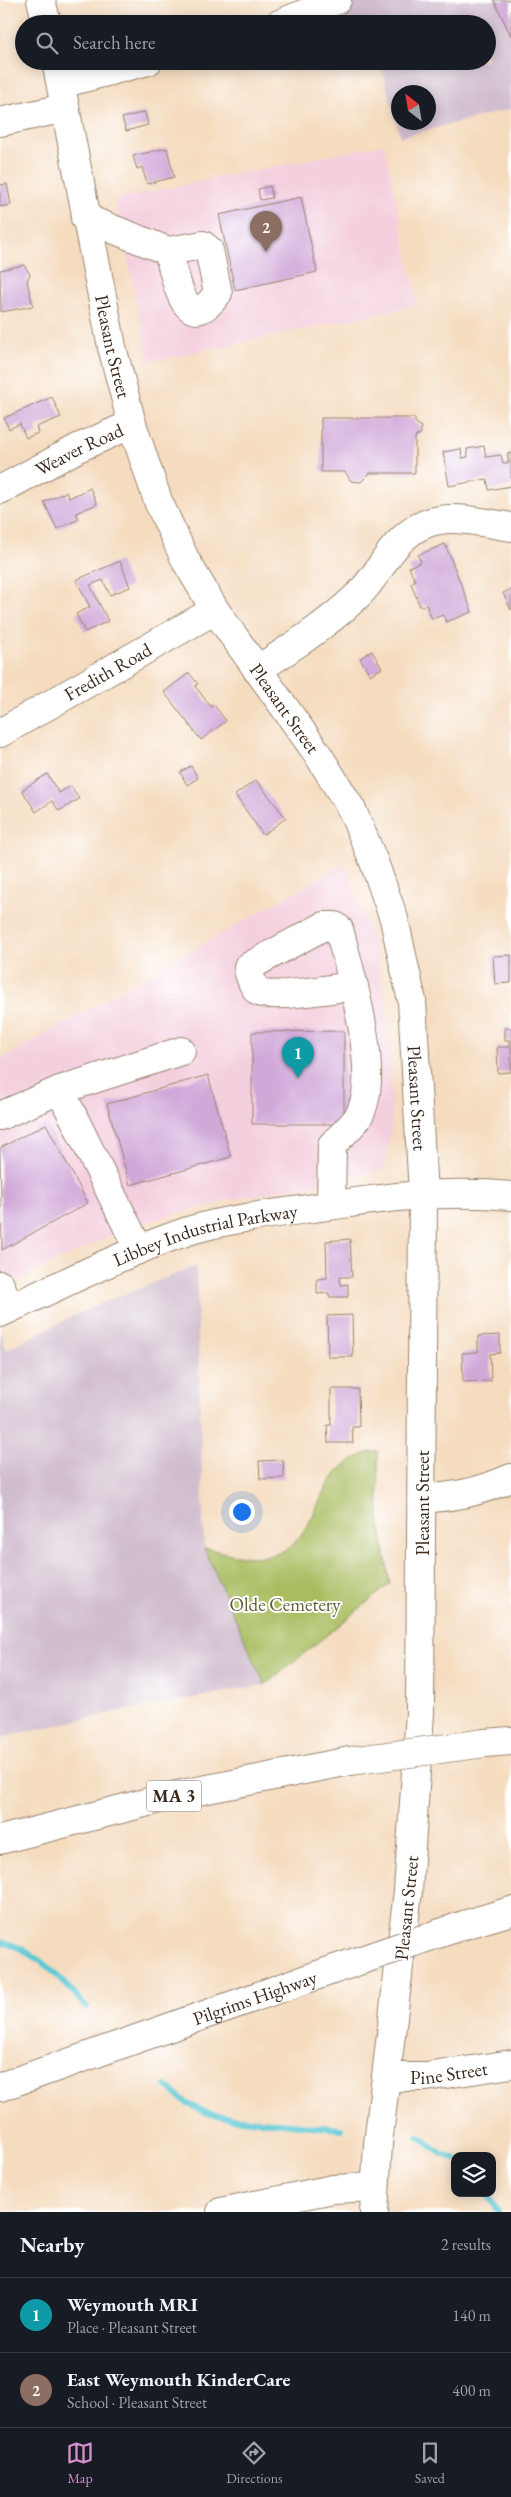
<!DOCTYPE html>
<html lang="en">
<head>
<meta charset="utf-8">
<style>
	body { margin:0; font-family:"EB Garamond",serif; background:#242831; color:#f1f3f6 }
	.controls { position:absolute; right:15px; bottom:15px; display:grid; overflow:hidden; border-radius:10px; box-shadow:0 2px 12px #0003 }
	.controls button { width:45px; height:45px; display:grid; place-items:center; padding:0; border:0; border-bottom:1px solid #363941; background:#171b24; color:#f1f3f6; font:25px sans-serif }
	.compass { position:absolute; left:391px; top:85px; width:45px; height:45px; border-radius:50%; background:#171b24; box-shadow:0 2px 12px #0003; rotate:329deg }
	.you { position:absolute; left:241px; top:1511px; width:18px; height:18px; margin:-12px; border:4px solid #fff; border-radius:50%; background:#1a73e8; box-shadow:0 0 0 8px #1a73e833 }
	.badge { display:grid; place-items:center; width:32px; height:32px; border-radius:50%; background:#d690ce; color:#fff; font-size:16px; font-weight:700 }
	.pin { position:absolute; translate:-50% -41px; filter:drop-shadow(0 1px 2px #0008) }
	.pin::after { content:''; position:absolute; top:26px; width:18px; height:15px; background:inherit; clip-path:polygon(0 0,100% 0,50% 100%) }
	.list { margin:0; padding:0; list-style:none }
	h2 { display:flex; justify-content:space-between; align-items:center; height:65px; margin:0; padding:0 20px; font-size:21px }
	h2 small { font-size:16px; font-weight:400; color:#9ea1a6 }
	.list li { display:grid; grid-template-columns:32px 1fr auto; gap:15px; align-items:center; box-sizing:border-box; height:75px; padding:0 20px; border-top:1px solid #363941 }
	.list b { display:block; font-size:19px; white-space:nowrap }
	.list p { margin:0; font-size:16px; white-space:nowrap; color:#9ea1a6 }
	.list em { font-size:16px; font-style:normal; color:#9ea1a6 }
	.icon { flex:none; width:28px; height:28px; fill:none; stroke:currentColor; stroke-width:2; stroke-linecap:round; stroke-linejoin:round }
	.map { position:relative; flex:none; width:511px; height:2212px; overflow:hidden }
	.search { position:absolute; background:#171b24; box-shadow:0 2px 12px #0003; left:15px; right:15px; top:15px; height:55px; display:flex; align-items:center; gap:12px; box-sizing:border-box; padding:0 18px; border-radius:28px; color:#9ea1a6; font-size:19px }
	.sheet { height:215px; background:#171b24 }
	nav { display:flex; justify-content:space-around; align-items:center; box-sizing:border-box; height:70px; border-top:1px solid #363941; background:#171b24; font-size:14px; color:#9ea1a6 }
	nav a { display:grid; justify-items:center; gap:2px }
	nav .on { color:#d690ce }
	.map>svg:first-child { display:block }
	.built { fill:#f4cfde }
	.industrial { fill:#d0bdce; fill-rule:evenodd }
	.green { fill:#a9bd61; stroke:#727440 }
	.lines { fill:none; stroke-linecap:round; stroke-linejoin:round }
	.stream { stroke:#5dc9d5; stroke-width:6 }
	.building { fill:#d0a9d9 }
	.minor-casing { stroke:#98836e; stroke-width:30 }
	.major-casing { stroke:#98836e; stroke-width:30 }
	.highway-casing { stroke:#98836e; stroke-width:30 }
	.minor { stroke:#fff; stroke-width:28 }
	.major { stroke:#fff; stroke-width:28 }
	.highway { stroke:#fff; stroke-width:28 }
	.highway-bridge-casing { stroke:#98836e; stroke-width:30; stroke-linecap:butt }
	.highway-bridge { stroke:#fff; stroke-width:28 }
	.labels { text-anchor:middle; stroke-width:4; stroke-linejoin:round; paint-order:stroke }
	.shield { fill:#fff; stroke:#766a62; stroke-width:1 }
	.shield-label { font-size:18px; font-weight:bold; fill:#3b2a1e }
	.street-label { font-size:19px; fill:#3b2a1e; stroke:#fff }
	.park-label { font-size:19px; fill:#625d35; stroke:#fff }
</style>
</head>
<body>
<div class="map">
<svg width="511" height="2212" viewBox="0 0 511 2212">
	<rect width="100%" height="100%" fill="#fff"/>
	<filter id="ink" filterUnits="userSpaceOnUse"><feTurbulence type="fractalNoise" baseFrequency=".02" numOctaves="2"/><feDisplacementMap in="SourceGraphic" scale="10" xChannelSelector="R" yChannelSelector="G"/><feConvolveMatrix kernelMatrix="1 2 1 2 8 2 1 2 1" color-interpolation-filters="sRGB"/></filter>
	<filter id="wash" filterUnits="userSpaceOnUse"><feTurbulence type="fractalNoise" baseFrequency=".0096" numOctaves="4" result="noise"/><feDisplacementMap in="SourceGraphic" scale="20" xChannelSelector="R" yChannelSelector="G"/><feGaussianBlur stdDeviation="1.12" result="paint"/><feColorMatrix in="noise" values="0 0 0 0 0 0 0 0 0 0 0 0 0 0 0 0 0 1.4 0 .05"/><feComposite in="paint" operator="in"/></filter>
	<g filter="url(#wash)">
		<rect width="100%" height="100%" fill="#f5dcbf"/>
		<g class="built">
			<polygon points="384,144 418,305 149,362 115,199"/>
			<polygon points="345,863 373,939 386,1003 392,1093 392,1124 384,1168 378,1172 229,1200 157,1219 122,1230 0,1289 0,1060"/>
		</g>
		<g class="industrial">
			<path d="M322,0H511V109L400,137L380,61H487V24H329L327,23ZM398,92H428V122H398Z"/>
			<polygon points="196,1266 204,1548 265,1685 125,1710 0,1738 0,1329 6,1350 90,1308"/>
		</g>
		<path class="green" d="M378,1451L379,1515L390,1584L265,1685L204,1548C223,1552 245,1559 265,1556C328,1549 305,1462 378,1451Z"/>
		<g class="lines">
			<g class="stream">
				<path d="M0,1941C38,1950 61,1980 87,2007"/>
				<polyline points="166,2086 188,2104 207,2113 231,2118 341,2129"/>
				<polyline points="418,2136 442,2154 455,2159"/>
				<polyline points="487,2193 498,2212"/>
			</g>
		</g>
		<g id="blocks">
			<g class="building">
				<polygon points="494,0 511,0 511,36"/>
				<polygon points="145,112 148,125 126,131 122,118"/>
				<polygon points="167,148 174,177 147,184 142,167 137,169 133,156"/>
				<polygon points="7,184 11,205 0,207 0,185"/>
				<polygon points="270,186 272,198 260,200 258,189"/>
				<polygon points="301,197 317,272 235,290 219,215"/>
				<polygon points="24,265 30,274 27,281 33,306 1,312 0,270"/>
				<polygon points="52,397 61,417 36,427 38,433 26,438 20,424 9,429 4,418"/>
				<polygon points="321,418 415,418 415,422 421,427 421,433 415,437 415,473 370,473 361,482 351,481 345,472 321,472"/>
				<polygon points="484,446 486,457 501,455 503,463 509,463 507,454 511,453 511,486 489,490 487,479 449,486 443,452 461,449 462,458 468,457 467,449"/>
				<polygon points="90,488 97,504 76,513 79,519 57,529 44,502 66,492 69,498"/>
				<polygon points="445,544 472,612 446,622 443,615 432,619 426,605 420,607 411,583 415,581 409,567 421,562 418,555"/>
				<polygon points="120,561 130,587 110,595 103,580 90,585 108,621 85,632 76,614 90,607 76,580"/>
				<polygon points="511,589 511,610 503,593"/>
				<polygon points="372,651 382,668 370,675 360,658"/>
				<polygon points="189,673 198,684 195,686 211,707 214,705 226,721 201,740 164,692"/>
				<polygon points="191,766 198,778 187,785 180,772"/>
				<polygon points="47,774 59,793 71,786 79,799 59,811 52,801 36,812 22,790"/>
				<polygon points="256,780 286,818 263,835 235,795"/>
				<polygon points="511,955 511,983 495,984 493,956"/>
				<polygon points="505,1028 511,1028 511,1072 498,1073 497,1047 509,1047 509,1040 505,1040"/>
				<polygon points="344,1031 344,1124 252,1124 252,1032"/>
				<polygon points="208,1075 231,1157 130,1185 107,1104"/>
				<polygon points="46,1124 88,1203 2,1250 0,1148"/>
				<polygon points="350,1239 352,1277 340,1277 341,1285 348,1284 348,1297 329,1297 329,1293 317,1294 317,1279 327,1278 326,1241"/>
				<polygon points="352,1315 353,1357 328,1357 327,1316"/>
				<polygon points="500,1335 500,1353 490,1354 491,1381 463,1382 462,1353 478,1352 478,1336"/>
				<polygon points="331,1389 358,1389 359,1427 352,1427 353,1443 328,1443 327,1425 331,1425"/>
				<polygon points="283,1460 284,1478 260,1479 259,1461"/>
			</g>
		</g>
	</g>
	<g filter="url(#ink)">
		<use href="#blocks" fill-opacity="0" stroke="#98836e" stroke-width="1"/>
		<g class="lines">
			<defs>
				<g id="minor">
					<polyline points="279,24 337,0"/>
					<polyline points="61,84 148,61"/>
					<polyline points="0,122 65,108"/>
					<path d="M85,218L168,251C176,276 184,340 218,293L209,250L203,245L168,251"/>
					<path id="s1" d="M0,490L78,448L132,424"/>
					<path d="M257,670C291,648 325,626 355,598C369,586 379,568 390,553C425,506 461,519 511,527"/>
					<path id="s2" d="M0,733L215,610"/>
					<polyline points="60,1090 181,1051"/>
					<polyline points="0,1116 60,1090 139,1250"/>
					<path d="M331,1205L332,1145C340,1136 352,1127 358,1117C383,1078 350,972 339,929L335,926H324L248,967C248,974 254,988 259,992C272,999 337,988 354,986"/>
					<polyline points="0,1285 11,1308"/>
					<path id="s3" d="M0,1313C62,1285 123,1253 188,1231C223,1220 270,1214 307,1209C375,1199 442,1189 511,1196"/>
					<path d="M422,1498C455,1498 481,1491 511,1478"/>
					<path id="s4" d="M387,2077H426L511,2064"/>
					<polyline points="221,2212 333,2189 375,2187"/>
				</g>
				<g id="major">
					<polyline points="41,0 47,24"/>
					<path id="s5" d="M56,61L112,347L132,424L158,501L186,561L215,610L317,753L352,810L374,862L394,919L412,1001L423,1194L420,1713L408,1891L378,2144L374,2212"/>
				</g>
				<g id="highway">
					<polyline points="485,1743 511,1741"/>
					<polyline points="0,1840 172,1796 350,1761"/>
					<polyline points="464,1925 511,1911"/>
					<path id="s6" d="M0,2087L338,1968"/>
				</g>
			</defs>
			<use href="#minor" class="minor-casing"/>
			<use href="#major" class="major-casing"/>
			<use href="#highway" class="highway-casing"/>
			<use href="#minor" class="minor"/>
			<use href="#major" class="major"/>
			<use href="#highway" class="highway"/>
			<defs>
				<g id="highway-bridge">
					<polyline points="350,1761 485,1743"/>
					<polyline points="338,1968 464,1925"/>
				</g>
			</defs>
			<use href="#highway-bridge" class="highway-bridge-casing"/>
			<use href="#highway-bridge" class="highway-bridge"/>
		</g>
	</g>
	<g class="labels">
		<rect class="shield" x="146.5" y="1780.5" width="55" height="31" rx="4"/>
		<g class="shield-label">
			<text x="174" y="1802">MA 3</text>
		</g>
		<g class="street-label">
			<text dy="7" stroke="none"><textPath href="#s5" startOffset="291">Pleasant Street</textPath></text>
			<text dy="7" stroke="none"><textPath href="#s1" startOffset="89">Weaver Road</textPath></text>
			<text dy="7" stroke="none"><textPath href="#s2" startOffset="124">Fredith Road</textPath></text>
			<text dy="7" stroke="none"><textPath href="#s5" startOffset="696">Pleasant Street</textPath></text>
			<text dy="7" stroke="none"><textPath href="#s5" startOffset="1116">Pleasant Street</textPath></text>
			<text dy="7" stroke="none"><textPath href="#s3" startOffset="221">Libbey Industrial Parkway</textPath></text>
			<text transform="translate(422 1503) rotate(-90)" y="7">Pleasant Street</text>
			<text transform="translate(406 1908) rotate(-84)" y="7">Pleasant Street</text>
			<text dy="7" stroke="none"><textPath href="#s6" startOffset="270">Pilgrims Highway</textPath></text>
			<text dy="7" stroke="none"><textPath href="#s4" startOffset="62">Pine Street</textPath></text>
		</g>
		<g class="park-label">
			<text x="285" y="1611">Olde Cemetery</text>
		</g>
	</g>
</svg>
<div class="controls">
<button><svg class="icon" aria-label="layers" viewBox="0 0 24 24"><path d="M12 4l9 5-9 5-9-5zM3 14l9 5 9-5"/></svg></button>
</div>
<svg class="compass" viewBox="-18 -18 36 36"><path d="M0-13l5 13h-10z" fill="#e53935"/><path d="M0 13l5-13h-10z" fill="#9ea1a6"/></svg>
<div class="you"></div>
<div class="pin badge" style="left:298px;top:1078px;background:#0f9aa8">1</div>
<div class="pin badge" style="left:266px;top:252px;background:#8d6e63">2</div>
<div class="search"><svg class="icon" aria-label="search" viewBox="0 0 24 24"><circle cx="10" cy="10" r="6"/><path d="M15 15l6 6"/></svg>Search here</div>
</div>
<section class="sheet">
<h2>Nearby<small>2 results</small></h2>
<ul class="list">
<li><span class="badge" style="background:#0f9aa8">1</span><div><b>Weymouth MRI</b><p>Place · Pleasant Street</p></div><em>140 m</em></li>
<li><span class="badge" style="background:#8d6e63">2</span><div><b>East Weymouth KinderCare</b><p>School · Pleasant Street</p></div><em>400 m</em></li>
</ul>
</section>
<nav>
<a class="on"><svg class="icon" aria-label="map" viewBox="0 0 24 24"><path d="M3 6l6-2 6 2 6-2v14l-6 2-6-2-6 2zM9 4v14M15 6v14"/></svg>Map</a>
<a><svg class="icon" aria-label="directions" viewBox="0 0 24 24"><path d="M12 3l9 9-9 9-9-9zM9 14v-3h6M13 9l2 2-2 2"/></svg>Directions</a>
<a><svg class="icon" aria-label="saved" viewBox="0 0 24 24"><path d="M7 4h10v16l-5-4-5 4z"/></svg>Saved</a>
</nav>
</body>
</html>
